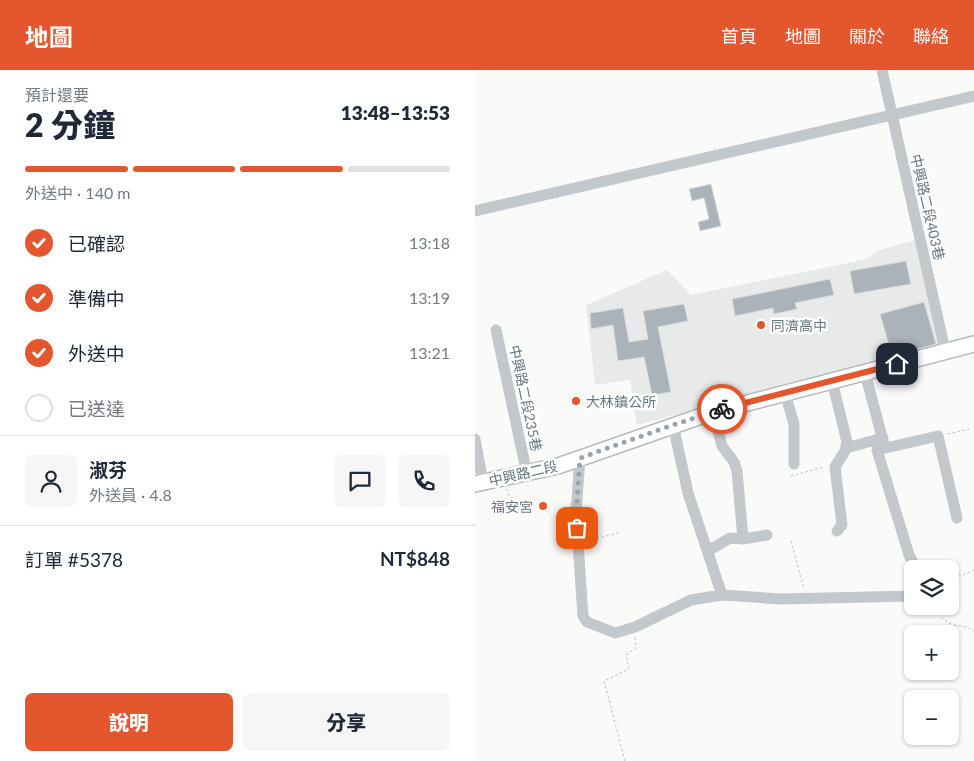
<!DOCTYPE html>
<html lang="zh-TW">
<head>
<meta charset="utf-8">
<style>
	:root { --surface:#fff; --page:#f6f6f7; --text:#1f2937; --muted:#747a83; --line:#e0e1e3; --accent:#e4572e }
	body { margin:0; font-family:Lato,"Noto Sans TC",sans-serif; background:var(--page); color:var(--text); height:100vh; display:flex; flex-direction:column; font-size:19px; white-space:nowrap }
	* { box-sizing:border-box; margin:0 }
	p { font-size:16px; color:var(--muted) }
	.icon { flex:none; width:28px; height:28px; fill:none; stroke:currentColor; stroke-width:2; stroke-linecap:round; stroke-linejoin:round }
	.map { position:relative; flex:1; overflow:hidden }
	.sheet { display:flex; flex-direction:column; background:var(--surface); width:475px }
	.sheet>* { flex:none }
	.fabs { position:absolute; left:429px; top:490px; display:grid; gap:10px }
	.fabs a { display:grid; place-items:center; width:55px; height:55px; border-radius:8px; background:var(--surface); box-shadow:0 1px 4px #0004; font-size:25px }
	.pin { position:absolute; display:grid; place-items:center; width:42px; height:42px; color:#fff; margin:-21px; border-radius:10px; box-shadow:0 2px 8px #0006 }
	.courier { position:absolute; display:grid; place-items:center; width:50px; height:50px; margin:-25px; border:4px solid #e4572e; border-radius:50%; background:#fff; color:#222; box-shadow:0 1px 6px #0007 }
	.head em { font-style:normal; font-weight:800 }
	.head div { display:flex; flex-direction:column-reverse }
	.head { display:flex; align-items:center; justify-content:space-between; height:85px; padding:0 25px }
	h1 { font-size:32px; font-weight:800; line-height:38px }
	.bar { display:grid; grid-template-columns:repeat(4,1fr); gap:8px 5px; align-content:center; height:60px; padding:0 25px }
	.bar i { height:6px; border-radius:4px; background:var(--line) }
	.bar .current { background:var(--accent) }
	.bar p { grid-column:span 4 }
	.line { display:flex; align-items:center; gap:12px; padding:0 25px; border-top:1px solid var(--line) }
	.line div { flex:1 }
	.round { display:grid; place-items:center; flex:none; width:52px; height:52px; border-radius:8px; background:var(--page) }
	ol { padding:0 25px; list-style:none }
	li { display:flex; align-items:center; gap:15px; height:55px }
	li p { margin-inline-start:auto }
	li .icon { padding:5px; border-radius:50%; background:var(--accent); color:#fff; stroke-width:4 }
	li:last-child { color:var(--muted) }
	li i { width:28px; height:28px; border:2px solid var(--line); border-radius:50% }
	.primary-button { display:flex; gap:10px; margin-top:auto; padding:10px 25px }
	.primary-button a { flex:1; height:58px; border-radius:8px; background:var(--accent); color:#fff; font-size:20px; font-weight:800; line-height:58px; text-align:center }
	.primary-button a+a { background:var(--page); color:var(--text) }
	header { display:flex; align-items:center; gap:30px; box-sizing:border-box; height:70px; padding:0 25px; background:var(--accent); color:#fff }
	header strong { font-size:24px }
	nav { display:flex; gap:28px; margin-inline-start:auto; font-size:18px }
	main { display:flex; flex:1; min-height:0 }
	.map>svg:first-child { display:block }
</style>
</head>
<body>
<header>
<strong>地圖</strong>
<nav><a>首頁</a><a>地圖</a><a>關於</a><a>聯絡</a></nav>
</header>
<main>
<section class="sheet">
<div class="head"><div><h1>2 分鐘</h1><p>預計還要</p></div><em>13:48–13:53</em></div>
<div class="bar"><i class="current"></i><i class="current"></i><i class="current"></i><i></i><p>外送中 · 140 m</p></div>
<ol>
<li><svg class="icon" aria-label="check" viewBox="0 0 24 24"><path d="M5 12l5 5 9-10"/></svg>已確認<p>13:18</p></li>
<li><svg class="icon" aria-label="check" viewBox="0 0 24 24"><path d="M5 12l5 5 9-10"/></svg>準備中<p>13:19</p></li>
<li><svg class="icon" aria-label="check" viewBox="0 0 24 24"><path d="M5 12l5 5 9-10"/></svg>外送中<p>13:21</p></li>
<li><i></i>已送達</li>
</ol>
<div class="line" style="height:90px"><a class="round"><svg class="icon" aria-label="person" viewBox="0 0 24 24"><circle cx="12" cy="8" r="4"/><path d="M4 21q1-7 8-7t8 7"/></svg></a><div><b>淑芬</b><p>外送員 · 4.8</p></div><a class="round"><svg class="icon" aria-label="chat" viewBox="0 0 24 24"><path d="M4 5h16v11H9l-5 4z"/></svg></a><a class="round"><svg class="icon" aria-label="phone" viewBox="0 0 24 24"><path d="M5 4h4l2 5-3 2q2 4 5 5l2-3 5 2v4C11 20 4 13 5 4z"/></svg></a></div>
<div class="line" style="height:65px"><div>訂單 #5378</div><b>NT$848</b></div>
<div class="primary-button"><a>說明</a><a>分享</a></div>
</section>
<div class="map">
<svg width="499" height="691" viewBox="0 0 499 691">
	<rect width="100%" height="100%" fill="#fafaf8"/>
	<path fill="#e8e9e9" d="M441,170L464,275L162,355L155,310L120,315L111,235L192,200L216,225L392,189L404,180Z"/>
	<path fill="#aab3b9" stroke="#dcdcda" d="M236,114L246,156L225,161L223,152L234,149L229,128L217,131L214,119Z
		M431,191L436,214L379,224L375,201Z
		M355,209L359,225L320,233L322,239L299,244L298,238L260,246L257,229Z
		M449,232L461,274L417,286L405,244Z
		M209,234L213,251L183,257L196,322L177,325L169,287L143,291L138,255L116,259L115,243L148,238L154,272L173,269L168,241Z"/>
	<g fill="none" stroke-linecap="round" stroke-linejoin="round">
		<defs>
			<path id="major" d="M0,414L83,396L238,342L499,274"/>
		</defs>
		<use href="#major" stroke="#b5babe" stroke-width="18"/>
		<path stroke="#bbbfc2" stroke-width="1" stroke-dasharray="2.5 2.5" stroke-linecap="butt" d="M473,364L494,359
			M316,406L349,397
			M31,419L34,425L60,446
			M112,471L146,462
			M316,471L329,519
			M472,499H474
			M475,500L485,506L499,500
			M456,536C462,543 470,553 479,555C488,556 490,556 499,561
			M150,691L129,611L154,599L151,585L161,578L160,567"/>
		<path stroke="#c3c8cc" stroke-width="11" d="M407,0L470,280
			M0,141L499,26
			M21,260L52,404
			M390,303L410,378
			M357,311L372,372L370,381L360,397L367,455L362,461
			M310,323L319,354V394
			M238,342L247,376L259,392L262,401L268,469L292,465
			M198,355L213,423L247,525
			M0,369L8,413
			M371,378L408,368
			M105,388L101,443L108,546L112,552L140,563L160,557L216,530L247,525L306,529L438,526
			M233,481L255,468L268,469
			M441,499L434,485L402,380L463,366L482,448"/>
		<use href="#major" stroke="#fff" stroke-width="15"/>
	</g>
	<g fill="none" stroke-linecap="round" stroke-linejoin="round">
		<path stroke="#99a4ac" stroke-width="5" stroke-dasharray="0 9" d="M102,458L101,444L105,388L198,355L247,339"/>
		<path stroke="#e4572e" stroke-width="6" d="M247,339L422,294"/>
	</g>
	<g fill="#e4572e" stroke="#fff" stroke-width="2">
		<circle cx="286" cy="255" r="5"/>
		<circle cx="101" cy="331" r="5"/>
		<circle cx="68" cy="436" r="5"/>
	</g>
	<g text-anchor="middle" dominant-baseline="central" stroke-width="5" stroke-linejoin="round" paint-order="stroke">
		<g font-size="14" fill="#657683" stroke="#fff">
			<text transform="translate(453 137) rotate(77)">中興路二段403巷</text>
			<text transform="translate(51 328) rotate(78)">中興路二段235巷</text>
			<text transform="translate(48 403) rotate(-13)">中興路二段</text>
		</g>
		<g font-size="14" fill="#657683" stroke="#fff" text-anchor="start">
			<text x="296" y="255">同濟高中</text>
			<text x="111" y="331">大林鎮公所</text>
			<text x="58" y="436" text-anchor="end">福安宮</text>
		</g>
	</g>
</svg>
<div class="fabs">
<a><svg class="icon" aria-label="layers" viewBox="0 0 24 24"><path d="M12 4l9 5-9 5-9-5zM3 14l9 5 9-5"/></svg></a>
<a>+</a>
<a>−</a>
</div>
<div class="pin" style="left:102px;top:458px;background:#ea580c"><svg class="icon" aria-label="bag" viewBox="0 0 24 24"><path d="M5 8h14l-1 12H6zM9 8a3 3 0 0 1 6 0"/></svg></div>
<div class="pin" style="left:422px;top:294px;background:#1f2937"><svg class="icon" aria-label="home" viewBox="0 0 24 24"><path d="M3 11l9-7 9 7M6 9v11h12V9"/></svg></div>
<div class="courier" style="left:247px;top:339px"><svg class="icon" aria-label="bike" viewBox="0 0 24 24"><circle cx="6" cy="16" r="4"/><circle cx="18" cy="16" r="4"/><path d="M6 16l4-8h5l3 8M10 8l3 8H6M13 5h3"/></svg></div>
</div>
</main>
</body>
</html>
